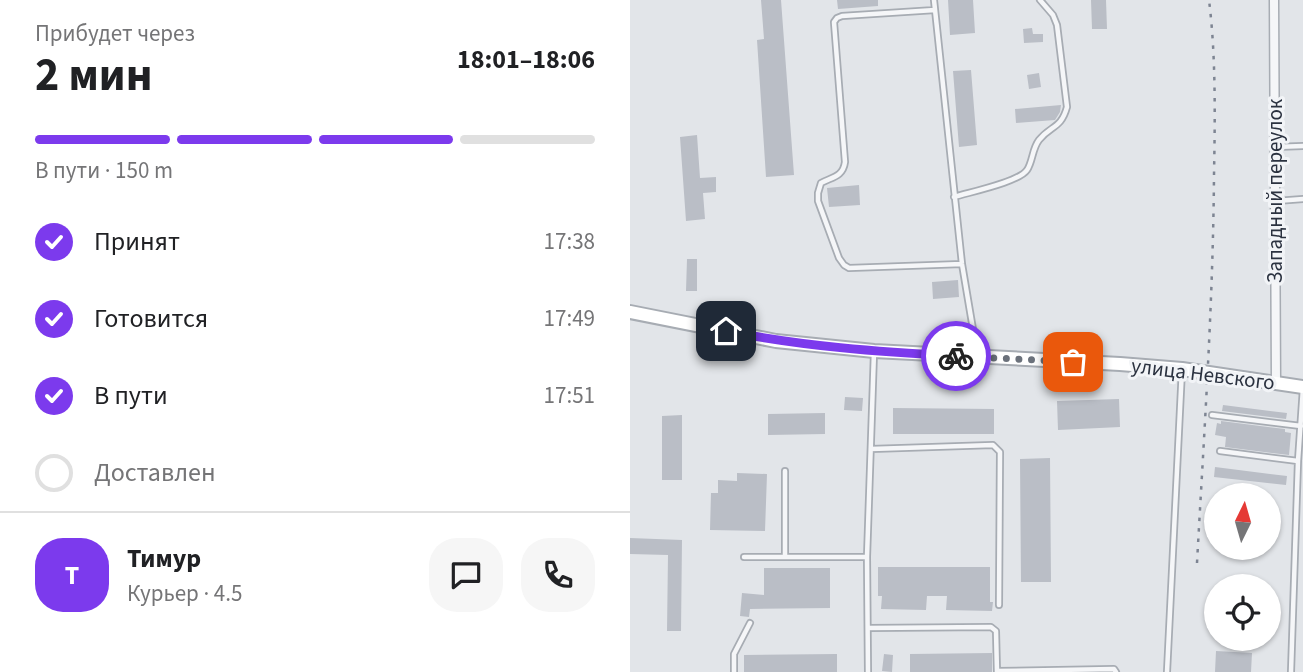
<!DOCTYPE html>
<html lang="ru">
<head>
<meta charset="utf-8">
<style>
	:root { --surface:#fff; --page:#f6f6f6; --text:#202124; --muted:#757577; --line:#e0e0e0; --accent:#7c3aed }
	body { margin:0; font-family:"Source Sans 3",sans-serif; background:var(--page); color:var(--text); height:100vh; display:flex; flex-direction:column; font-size:26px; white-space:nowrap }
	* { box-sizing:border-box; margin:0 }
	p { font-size:23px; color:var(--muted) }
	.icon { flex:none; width:38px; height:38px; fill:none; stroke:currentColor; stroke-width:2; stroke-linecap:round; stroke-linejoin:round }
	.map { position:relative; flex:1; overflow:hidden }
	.side { display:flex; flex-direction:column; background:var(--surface); width:630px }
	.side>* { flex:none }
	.needle { width:46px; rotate:5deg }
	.buttons { position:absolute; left:574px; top:483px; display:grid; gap:14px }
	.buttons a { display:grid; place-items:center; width:77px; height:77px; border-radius:50%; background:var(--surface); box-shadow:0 2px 5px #0004; font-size:35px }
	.pin { position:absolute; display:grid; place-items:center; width:60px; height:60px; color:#fff; margin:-30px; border-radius:14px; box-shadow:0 4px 10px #0006 }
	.courier { position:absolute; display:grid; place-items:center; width:70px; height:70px; margin:-35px; border:5px solid #7c3aed; border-radius:50%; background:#fff; color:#222; box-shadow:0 2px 9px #0007 }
	.overview em { font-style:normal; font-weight:700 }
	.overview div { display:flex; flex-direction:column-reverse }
	.overview { display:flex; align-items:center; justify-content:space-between; height:119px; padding:0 35px }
	h1 { font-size:46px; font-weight:700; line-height:52px }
	.bar { display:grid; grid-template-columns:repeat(4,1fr); gap:10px 7px; align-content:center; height:84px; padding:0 35px }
	.bar i { height:9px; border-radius:5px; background:var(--line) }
	.bar .current { background:var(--accent) }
	.bar p { grid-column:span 4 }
	.line { display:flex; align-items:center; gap:18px; padding:0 35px; border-top:2px solid var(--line) }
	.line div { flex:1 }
	.round { display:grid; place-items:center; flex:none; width:74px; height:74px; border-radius:28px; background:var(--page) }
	ol { padding:0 35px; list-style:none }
	li { display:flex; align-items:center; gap:21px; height:77px }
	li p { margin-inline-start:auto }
	li .icon { padding:7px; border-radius:50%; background:var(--accent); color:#fff; stroke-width:4 }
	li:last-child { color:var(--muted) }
	li i { width:38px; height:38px; border:4px solid var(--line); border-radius:50% }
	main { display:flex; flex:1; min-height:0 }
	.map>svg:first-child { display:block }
</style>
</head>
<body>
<main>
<section class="side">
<div class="overview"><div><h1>2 мин</h1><p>Прибудет через</p></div><em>18:01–18:06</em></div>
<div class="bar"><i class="current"></i><i class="current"></i><i class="current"></i><i></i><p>В пути · 150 m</p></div>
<ol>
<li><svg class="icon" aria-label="check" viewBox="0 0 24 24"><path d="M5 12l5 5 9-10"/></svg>Принят<p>17:38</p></li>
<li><svg class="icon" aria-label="check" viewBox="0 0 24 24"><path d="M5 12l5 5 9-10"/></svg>Готовится<p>17:49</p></li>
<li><svg class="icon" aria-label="check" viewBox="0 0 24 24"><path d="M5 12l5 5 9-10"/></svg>В пути<p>17:51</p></li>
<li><i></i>Доставлен</li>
</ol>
<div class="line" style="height:126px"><b class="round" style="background:var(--accent);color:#fff">Т</b><div><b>Тимур</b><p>Курьер · 4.5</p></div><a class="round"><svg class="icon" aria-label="chat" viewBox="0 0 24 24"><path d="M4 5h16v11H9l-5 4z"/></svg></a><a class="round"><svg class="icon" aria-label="phone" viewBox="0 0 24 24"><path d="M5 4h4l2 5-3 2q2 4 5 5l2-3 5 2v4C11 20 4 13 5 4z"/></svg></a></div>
</section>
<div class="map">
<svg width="673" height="672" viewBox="0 0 673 672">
	<rect width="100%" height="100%" fill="#e2e5e9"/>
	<path fill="#babec6" d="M131,0H151L164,175L136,177L127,40L134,39Z
		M207,0H248V6L208,9Z
		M318,0H343L345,33L320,35Z
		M461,0H476L477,29H462Z
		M402,28L403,34H413V42L394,43L393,29Z
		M341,70L347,145L329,147L323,71Z
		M409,73L411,87L399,89L397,75Z
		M431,105L430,112L425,120L386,123L385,109Z
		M67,135L70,178L86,177V192L73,193L75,219L56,221L50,137Z
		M229,185L230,205L199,207L197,188Z
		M57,259H67V291H56Z
		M328,280L329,297L303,299L302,282Z
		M215,397L233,398L232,411L214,410Z
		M489,399L490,427L428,430L427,401Z
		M593,405L657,413L656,419L592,411Z
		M263,408L364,409V434H263Z
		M195,413V434L138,435V414Z
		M52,415V480H32V416Z
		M591,421L655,429V432L661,433L659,455L595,447L596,437L585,435L587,423L591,424Z
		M420,458L421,582H391L390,459Z
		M585,467L657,476L656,485L584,477Z
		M107,473L137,474L135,531L80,530L81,493H88V480L107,481Z
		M0,538L52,540L51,631H37L38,555L0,554Z
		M248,567H360V602H363L362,611L316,610L317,596H297L296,610L251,609L252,596H248Z
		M134,568H200V608L120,609L119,617L110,616L112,593L134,595Z
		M586,651L622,653L621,672H585Z
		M362,653V672H280V654Z
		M207,654V672H114V655Z
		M254,654L263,655L262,672L252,671Z"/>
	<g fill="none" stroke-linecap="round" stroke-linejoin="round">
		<defs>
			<path id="service" d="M304,0L332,264L347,353
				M305,10L212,16L207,18L204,22L215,162C213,177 202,177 191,183L188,193V201L209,258L214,265L219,268L332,264
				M645,147L673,146
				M324,197C340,192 389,182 397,170C403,161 402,149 409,140C421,125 431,129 437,107L427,25L423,15L410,0
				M646,201L673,199
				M582,415L671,426
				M241,449L363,445L370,452L369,605
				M590,451L668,461
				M155,471V557
				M114,557H237
				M238,628L361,627L366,631L367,672
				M367,671L484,669L486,672
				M104,672V654L120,623
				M238,672L237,557L244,352
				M537,672L552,369
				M661,672L668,461L673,388"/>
			<path id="minor" d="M644,0L646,383"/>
			<path id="secondary" d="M0,312L146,341L244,351L490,364L552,369L673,387"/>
		</defs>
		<use href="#service" stroke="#a7acb3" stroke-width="8"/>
		<use href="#minor" stroke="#a7acb3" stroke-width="11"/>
		<use href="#secondary" stroke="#a7acb3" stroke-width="16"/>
		<use href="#service" stroke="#f5f6f8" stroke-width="4.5"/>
		<use href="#minor" stroke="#f5f6f8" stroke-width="8"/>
		<use href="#secondary" stroke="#fff" stroke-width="12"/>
		<path stroke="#7d8492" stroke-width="2.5" stroke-dasharray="3.5 7" stroke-linecap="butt" d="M567,563C574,434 583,305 584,175C585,119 586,56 579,0"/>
	</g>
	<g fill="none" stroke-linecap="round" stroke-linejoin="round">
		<path stroke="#6b717b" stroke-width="7" stroke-dasharray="0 12.6" d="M326,356L443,362"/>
		<path stroke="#7c3aed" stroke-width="9" d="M96,331C172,346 248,352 326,356"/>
	</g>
	<g text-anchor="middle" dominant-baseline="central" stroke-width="6" stroke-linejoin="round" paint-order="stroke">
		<g font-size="21" fill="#2b3240" stroke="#f2f4f7">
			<text transform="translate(645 191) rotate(-90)">Западный переулок</text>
			<text transform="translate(573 374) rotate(7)">улица Невского</text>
		</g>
	</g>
</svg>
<div class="buttons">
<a><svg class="needle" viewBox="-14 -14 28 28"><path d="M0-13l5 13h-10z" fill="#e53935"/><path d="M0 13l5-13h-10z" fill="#757577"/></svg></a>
<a><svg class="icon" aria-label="locate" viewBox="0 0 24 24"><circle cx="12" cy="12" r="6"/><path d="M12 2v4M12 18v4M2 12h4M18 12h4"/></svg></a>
</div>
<div class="pin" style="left:443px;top:362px;background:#ea580c"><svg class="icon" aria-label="bag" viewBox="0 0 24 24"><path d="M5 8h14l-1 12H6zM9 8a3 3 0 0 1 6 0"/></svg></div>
<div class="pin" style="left:96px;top:331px;background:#1f2937"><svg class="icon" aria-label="home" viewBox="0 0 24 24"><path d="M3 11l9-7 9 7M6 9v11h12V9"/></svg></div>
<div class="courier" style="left:326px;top:356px"><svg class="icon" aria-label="bike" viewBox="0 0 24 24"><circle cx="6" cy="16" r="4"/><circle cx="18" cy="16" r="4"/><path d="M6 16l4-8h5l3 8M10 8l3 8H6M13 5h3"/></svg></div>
</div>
</main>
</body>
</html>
